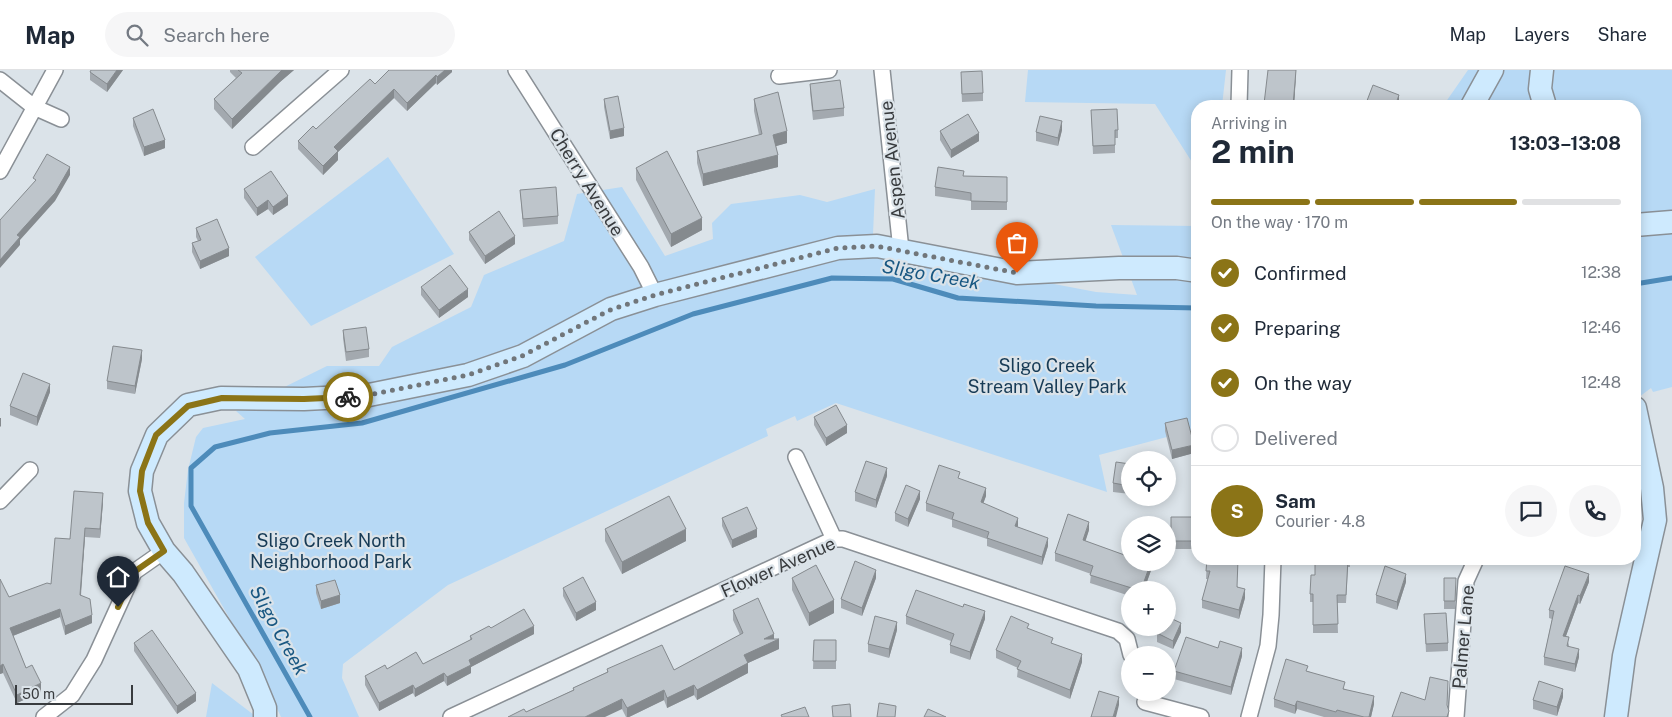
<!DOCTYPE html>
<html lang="en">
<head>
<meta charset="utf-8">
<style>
	:root { --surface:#fff; --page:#f6f6f7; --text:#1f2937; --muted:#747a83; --line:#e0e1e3; --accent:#8b7417 }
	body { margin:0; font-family:"Public Sans",sans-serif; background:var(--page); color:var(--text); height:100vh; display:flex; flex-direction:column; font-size:19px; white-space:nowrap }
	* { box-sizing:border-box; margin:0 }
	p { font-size:16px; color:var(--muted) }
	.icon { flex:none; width:28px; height:28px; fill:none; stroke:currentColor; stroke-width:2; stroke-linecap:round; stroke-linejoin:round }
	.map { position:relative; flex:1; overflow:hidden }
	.sheet { position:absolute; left:1191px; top:30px; width:450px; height:465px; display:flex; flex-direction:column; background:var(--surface); border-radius:20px; box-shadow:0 2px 12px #0003 }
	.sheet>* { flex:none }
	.controls { position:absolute; left:1121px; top:381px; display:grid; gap:10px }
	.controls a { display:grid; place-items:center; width:55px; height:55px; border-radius:50%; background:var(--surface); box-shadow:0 2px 12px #0003; font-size:25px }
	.scale { position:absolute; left:15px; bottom:12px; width:118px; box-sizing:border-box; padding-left:5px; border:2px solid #383b3e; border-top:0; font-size:14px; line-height:18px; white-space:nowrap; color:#383b3e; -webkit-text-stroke:4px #dbe3e9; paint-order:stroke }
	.pin { position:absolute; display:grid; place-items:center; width:42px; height:42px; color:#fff; margin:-51px -21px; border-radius:50% 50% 50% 0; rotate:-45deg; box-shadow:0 0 5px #0007 }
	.pin .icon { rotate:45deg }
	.courier { position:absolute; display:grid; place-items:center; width:50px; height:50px; margin:-25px; border:4px solid #8b7417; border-radius:50%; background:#fff; color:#222; box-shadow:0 1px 6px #0007 }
	.headline em { font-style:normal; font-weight:700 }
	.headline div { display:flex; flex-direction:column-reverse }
	.headline { display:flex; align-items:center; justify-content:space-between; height:85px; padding:0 20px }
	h1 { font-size:32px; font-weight:700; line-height:38px }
	.bar { display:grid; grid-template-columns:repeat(4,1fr); gap:8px 5px; align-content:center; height:60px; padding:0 20px }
	.bar i { height:6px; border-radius:4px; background:var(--line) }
	.bar .selected { background:var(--accent) }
	.bar p { grid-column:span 4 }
	.line { display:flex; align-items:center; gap:12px; padding:0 20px; border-top:1px solid var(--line) }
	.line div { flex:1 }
	.round { display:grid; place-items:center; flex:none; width:52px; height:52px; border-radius:26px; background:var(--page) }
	ol { padding:0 20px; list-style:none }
	li { display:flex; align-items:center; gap:15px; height:55px }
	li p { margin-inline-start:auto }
	li .icon { padding:5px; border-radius:50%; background:var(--accent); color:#fff; stroke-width:4 }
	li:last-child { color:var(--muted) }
	li i { width:28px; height:28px; border:2px solid var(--line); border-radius:50% }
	header { display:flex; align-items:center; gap:30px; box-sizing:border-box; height:70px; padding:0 25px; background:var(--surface); border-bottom:1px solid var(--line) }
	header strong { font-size:24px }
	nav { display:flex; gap:28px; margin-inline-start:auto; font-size:18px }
	.search { width:350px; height:45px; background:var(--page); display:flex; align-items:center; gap:12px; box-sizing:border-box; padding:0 18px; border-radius:28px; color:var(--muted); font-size:19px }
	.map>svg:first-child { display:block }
</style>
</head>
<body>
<header>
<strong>Map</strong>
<div class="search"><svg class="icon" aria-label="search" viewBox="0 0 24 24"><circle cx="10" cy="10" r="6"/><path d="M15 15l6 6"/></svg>Search here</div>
<nav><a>Map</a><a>Layers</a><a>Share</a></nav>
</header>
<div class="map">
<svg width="1672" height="647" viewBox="0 0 1672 647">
	<rect width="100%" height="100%" fill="#dbe3e9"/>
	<path fill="#b7d9f5" d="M1028,0H1226L1222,36H1198L1197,100L1155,34L1025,32Z
		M1468,0H1672V317L1653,322L1651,318L1635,330V36H1443Z
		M388,87L454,184L311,256L255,187Z
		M622,117L665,186L713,169L712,153L731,134L800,125L827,132L875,119L873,164L875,180L1096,222L1137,225L1111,155L1197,156V359L1099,385L1107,422L836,333L797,351L795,346L766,359L768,366L448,515L343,594L342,608L359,647H281L257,597L184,468V433L188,400L196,367L203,358L245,349L236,341L327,296H379L392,277L471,237L484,205L564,171L577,124Z
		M212,613L254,645L253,647H206Z"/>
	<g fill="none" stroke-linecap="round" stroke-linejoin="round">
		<path stroke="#4d8bba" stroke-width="5" d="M1635,214L1672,208
			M310,647L191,436V398L215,377L270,363L362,353L565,295L693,244L832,208L893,209L958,228L1096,236L1198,238"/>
		<defs>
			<path id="street" d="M516,0L641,197L655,225
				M882,0L901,180
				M779,6L829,0
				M0,10L34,37L61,49
				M1239,36L1240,0
				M253,77L341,0
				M0,101L55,0
				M796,387L834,469
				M0,431L30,400
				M1145,632L1201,647
				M44,647L72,625L94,590L134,502L164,481
				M451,647L834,469H843L1118,561L1127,569L1131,585
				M1249,647L1268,576L1271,545L1273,489
				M1456,647L1466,511L1476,489"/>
			<path id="secondary" d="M1542,0L1540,19L1545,36
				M1472,36L1492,0
				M1635,155L1672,152
				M265,647V638L249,599L183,503L164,481L148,453L140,421L142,401L157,365L188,335L221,328L304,329L364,326L468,305L523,286L611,239L655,225L838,178L877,176L1017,203L1119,198H1177L1198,201
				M1616,647L1624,586L1655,450L1652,418L1635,338"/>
		</defs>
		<use href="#street" stroke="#8a9096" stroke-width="18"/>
		<use href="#secondary" stroke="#8a9096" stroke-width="25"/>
		<use href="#street" stroke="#fff" stroke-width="15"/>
		<use href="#secondary" stroke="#ceeafe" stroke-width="22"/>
	</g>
	<path fill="#a3a9af" d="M123,0L107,22L90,10V2Z
		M230,0H294L280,12L232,59L214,39V29L236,8L230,2Z
		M452,0V2L437,15L436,13L407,41L394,28L338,82V90L323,105L298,79V71L316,59L375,14Z
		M1296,0L1294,36H1264V34Z
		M961,11L983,23V31L962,32Z
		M810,14L844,38V46L813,50L810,22Z
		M604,29L624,66L610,69L604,37Z
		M754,29L787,73L776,76L778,97L703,116L697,93V81L759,65L754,41Z
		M1091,40L1118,60V68H1115V83L1093,84Z
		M133,48L165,78L144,86L133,56Z
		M1062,60L1058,76L1036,71V62Z
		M940,61L979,71L951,88L940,70Z
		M636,98L702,160L671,177L636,110Z
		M964,106L1007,107V140H971V131L935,126V117Z
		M244,119L288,135L273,145L268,139L257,146L244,128Z
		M520,120L558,146V154L523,157Z
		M196,158L229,186L200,199L192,182V173L198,171L196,167Z
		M469,162L515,174L485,194L469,170Z
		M421,217L468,227L439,248L421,225Z
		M343,260L369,279V287L346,291L343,268Z
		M142,289L135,324L107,319V311Z
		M50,322L37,356L10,345V336Z
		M814,347L847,363L826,376L814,355Z
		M1165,353L1194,383L1172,389L1165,361Z
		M1130,394V424L1113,422V413Z
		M887,406L876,438L855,431V422Z
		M960,409L986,426L983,433L1018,456V457L1048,476L1042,495L987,476V469L952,457V450L926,441V433Z
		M920,429L908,457L895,451V443Z
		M103,432L100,468L85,467L81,526L92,553L65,565L60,547L13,566L26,598L41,622L17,633L3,603L0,604L9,527L51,514L70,469Z
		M1171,447H1198V479H1171Z
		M722,448L757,467L732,478L722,456Z
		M605,459L686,471L622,504L605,471Z
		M1089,460L1085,471L1130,487L1154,492L1144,520H1130V526L1090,513L1091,504L1055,491V483Z
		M1207,489L1238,517L1245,528L1239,549L1202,538V530L1208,509H1206Z
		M1315,489H1350V497H1348L1346,533H1337L1338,563H1313V532H1310V524L1315,505Z
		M792,508L834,543L809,556L792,520Z
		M876,508L862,546L841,538V529Z
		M1444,508L1456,516L1455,539H1444Z
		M1406,512L1397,540L1376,533V525Z
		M1589,512L1580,534L1578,533L1566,566L1569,575V577L1579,587L1575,602L1544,595V587L1552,549L1549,548V540Z
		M316,515L340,533L321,539L316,523Z
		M563,518L596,540L576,551L563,526Z
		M733,540L774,569L779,579L748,593V603L697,630L694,625L667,638L664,630L629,647H626L622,639L508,647L526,642L573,620V618L607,602V599L674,600L740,565L733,550Z
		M1424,544L1448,573V581L1426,582Z
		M906,546L985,549L970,590L950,583V575L951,571L906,554Z
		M491,558L534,564L471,597V603L447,616L444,611L415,627L413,623L379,641L365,615V606L387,599L423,594L470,570V566Z
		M1029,559L1082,592L1070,629L1017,607L1018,598L996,588V580Z
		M897,560L889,588L868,582V574Z
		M1181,562L1173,579L1157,572V563Z
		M814,570H836V599H813Z
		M134,573L196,631L177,644L134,581Z
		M1242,586L1231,625L1174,609V601Z
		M1308,601L1345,619L1374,634L1371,647H1324L1297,639L1295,644L1274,637V629Z
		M1563,627L1557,646L1533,639V630Z"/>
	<path fill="#858a8e" d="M117,0H123L107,22V14Z
		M282,0H294L280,12L232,59V49Z
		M445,0H452V2L437,15V7Z
		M1296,0V6L1294,36H1293Z
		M436,5V13L407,41V33Z
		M394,19V28L338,82V90L323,105V96L334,77Z
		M1399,25V33L1398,36H1395Z
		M1062,51V60L1058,76V68Z
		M624,58V66L610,69V61Z
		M787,61V73L773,77V65Z
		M979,63V71L951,88V80Z
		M165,70V78L144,86V77Z
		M778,85V97L703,116V104Z
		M70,97V105L55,131L20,170V175L0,198V190L17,165Z
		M288,126V135L273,145V137Z
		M268,130V139L257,146V138Z
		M702,148V160L671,177V164Z
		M515,166V174L485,194V186Z
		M229,178V186L200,199V191Z
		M468,219V227L439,248V240Z
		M142,280V289L135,324V316Z
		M50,314V322L37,356V347Z
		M0,348H1V356L0,357Z
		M847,355V363L826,376V368Z
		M1194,375V383L1172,389V380Z
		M887,398V406L876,438V430Z
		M986,418V426L981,440V432Z
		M920,421V429L908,457V449Z
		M103,423V432L100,468V459Z
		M1018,448V456L1015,465V456Z
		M1089,452V460L1083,479V470Z
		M85,458V467L80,534V525Z
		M686,459V471L622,504V492Z
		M757,459V467L732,478V470Z
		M1048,468V476L1042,495V487Z
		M1151,492H1154L1144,520H1141Z
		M876,500V508L862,546V538Z
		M1406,504V512L1397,540V532Z
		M1589,504V512L1580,534V526Z
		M1245,519V528L1239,549V540Z
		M340,525V533L321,539V531Z
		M1578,525V533L1563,574V566Z
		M834,530V543L809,556V543Z
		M596,532V540L576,551V543Z
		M60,539V547L10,567V558Z
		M985,541V549L970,590V582Z
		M92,545V553L65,565V556Z
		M897,552V560L889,588V579Z
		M1181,553V562L1173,579V571Z
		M534,556V564L471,597V603L447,616V607L469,590Z
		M774,564V571L779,569V579L748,593V603L697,630V620L764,569Z
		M1242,578V586L1231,625V617Z
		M1579,579V587L1575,602V594Z
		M1082,584V592L1070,629V620Z
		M3,594V603L0,604V596Z
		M444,603V611L415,627V619Z
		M41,613V622L17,633V625Z
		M413,615V623L379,641V633Z
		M694,615V625L667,638V628Z
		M1563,619V627L1557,646V637Z
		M664,620V630L629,647H627V638Z
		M196,623V631L177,644V636Z
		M1374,626V634L1371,647H1369Z
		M1119,627V635L1116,647H1113Z
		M622,629V639L605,647H585Z
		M1297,631V639L1295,644V636Z"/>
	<path fill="#bec5cb" stroke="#858a8e" d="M91,0H117L107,14L90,2Z
		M238,0H282L232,49L214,29L242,3Z
		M389,0H445L437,7L436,5L407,33L394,19L334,77L338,81L323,96L298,71L313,56L316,59L370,9L375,14Z
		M1268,0H1296L1293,36H1270V34H1264Z
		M982,1L983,23L962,24L961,2Z
		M840,10L844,38L813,41L810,14Z
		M1373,15L1399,25L1395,36H1365Z
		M778,22L787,61L773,65L778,85L703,104L697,81L762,64L754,29Z
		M618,26L624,58L610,61L604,29Z
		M153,39L165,70L144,77L133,48Z
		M1117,39L1118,60H1115V75L1093,76L1091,40Z
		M968,44L979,63L951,80L940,61Z
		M1040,46L1062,51L1058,68L1036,62Z
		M667,81L702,148L671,164L636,98Z
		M47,84L70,97L55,123L17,165L20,167L0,190V150L36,110L33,108Z
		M938,97L964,101L963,106L1007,107V132L971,131V123L935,117Z
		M271,101L288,126L273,137L268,130L257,138L244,119Z
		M556,117L558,146L523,149L520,120Z
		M499,141L515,166L485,186L469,162Z
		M217,149L229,178L200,191L192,173L201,170L196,158Z
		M450,195L468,219L439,240L421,217Z
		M366,257L369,279L346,282L343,260Z
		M113,276L142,280L135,316L107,311Z
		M23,303L50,314L37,347L10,336Z
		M836,335L847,355L826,368L814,347Z
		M1187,348L1194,375L1172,380L1165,353Z
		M866,391L887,398L876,430L855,422Z
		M1116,392L1130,394V416L1113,413Z
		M939,395L960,402L958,408L986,418L981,432L1018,448L1015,456L1048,468L1042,487L987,468L989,462L952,449L954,443L926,433Z
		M906,415L920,421L908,449L895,443Z
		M74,421L103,423L100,459L85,458L80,525L90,529L92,545L65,556L60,539L10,558L26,598L32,595L41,613L17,625L3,594L0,596V509L9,527L47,513L51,514L55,468L70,469Z
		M669,426L686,459L622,492L605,459Z
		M747,437L757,459L732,470L722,448Z
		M1068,444L1089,452L1083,470L1130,487V492H1151L1141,520H1138L1090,505L1093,496L1055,483Z
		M1171,447H1198V471H1171Z
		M1207,489H1238L1237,517L1245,519L1239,540L1202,530L1210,501H1206Z
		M1315,489H1348L1346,525H1337L1338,554L1313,555V524H1310L1311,505H1315Z
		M855,491L876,500L862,538L841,529Z
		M816,495L834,530L809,543L792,508Z
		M1385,496L1406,504L1397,532L1376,525Z
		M1565,496L1589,504L1580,526L1578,525L1563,566L1569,567L1567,576L1579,579L1575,594L1544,587L1554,541L1549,540Z
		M583,507L596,532L576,543L563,518Z
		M1444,508H1456L1455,531H1444Z
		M335,510L340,525L321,531L316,515Z
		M916,520L963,537L964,534L985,541L970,582L950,575L954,564L906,546Z
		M758,528L774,564L764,569H779L744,585L748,593L697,620L694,615L667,628L664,620L627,638L622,629L585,647H508L524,639L526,642L574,620L573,618L608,602L607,599L662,575L674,600L743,563L733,540Z
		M524,539L534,556L469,590L471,595L447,607L444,603L415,619L413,615L379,633L365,606L385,595L387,599L416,582L423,594L472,569L470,566L489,556L491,558Z
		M1446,543L1448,573L1426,574L1424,544Z
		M875,546L897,552L889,579L868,574Z
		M1011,546L1029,554L1027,558L1053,568L1051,573L1082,584L1070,620L1017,599L1021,591L996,580Z
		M1168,547L1181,553L1173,571L1157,563L1160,558H1168Z
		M152,560L196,623L177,636L134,573Z
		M1186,567L1218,578L1220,571L1242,578L1231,617L1174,601Z
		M814,570H836V591H813Z
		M1286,589L1308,596L1306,601L1345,612L1343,619L1374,626L1369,647H1364L1337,640L1336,642L1297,631L1295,636L1274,629Z
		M1430,607L1448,611L1447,635L1449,641L1447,647H1392L1401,622L1425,630Z
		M1539,611L1563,619L1557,637L1533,630Z
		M1099,621L1119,627L1113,647H1091Z
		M879,633L896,636L895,647H877Z
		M850,634L851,647H833L832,636Z
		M805,637L809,647H782L781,645Z
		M928,639L946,647H924Z"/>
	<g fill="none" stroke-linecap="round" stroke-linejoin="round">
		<path stroke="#71767a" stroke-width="5" stroke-dasharray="0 9" d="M348,327L364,326L468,305L522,286L610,240L655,225L838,178L876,176L1017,203"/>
		<path stroke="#8b7417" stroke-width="6" d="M118,537L134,502L164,481L148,453L140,421L142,401L156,365L188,336L222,328L304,329L348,327"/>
	</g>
	<g text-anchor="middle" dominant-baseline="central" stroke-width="4.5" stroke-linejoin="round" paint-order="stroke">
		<g font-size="18" fill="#383b3e" stroke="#dbe3e9">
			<text transform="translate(892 90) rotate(-96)">Aspen Avenue</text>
			<text transform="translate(587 112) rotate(58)">Cherry Avenue</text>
			<text transform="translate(778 497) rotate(-24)">Flower Avenue</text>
			<text transform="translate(1463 567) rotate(-85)">Palmer Lane</text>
		</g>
		<g font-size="18" fill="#173b56" stroke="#dbe3e9">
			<text x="1047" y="295">Sligo Creek<tspan x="1047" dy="21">Stream Valley Park</tspan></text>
			<text x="331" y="470">Sligo Creek North<tspan x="331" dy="21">Neighborhood Park</tspan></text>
		</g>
		<g font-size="19" font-style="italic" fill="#185782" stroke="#dbe3e9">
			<text transform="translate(931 204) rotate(10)">Sligo Creek</text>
			<text transform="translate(279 560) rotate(61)">Sligo Creek</text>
		</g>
	</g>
</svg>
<div class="controls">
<a><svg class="icon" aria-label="locate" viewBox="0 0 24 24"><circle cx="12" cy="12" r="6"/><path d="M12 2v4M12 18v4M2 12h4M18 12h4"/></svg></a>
<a><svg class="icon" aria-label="layers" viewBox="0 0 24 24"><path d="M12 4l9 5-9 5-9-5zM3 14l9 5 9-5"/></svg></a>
<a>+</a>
<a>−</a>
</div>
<div class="scale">50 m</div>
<div class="pin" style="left:1017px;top:203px;background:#ea580c"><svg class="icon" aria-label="bag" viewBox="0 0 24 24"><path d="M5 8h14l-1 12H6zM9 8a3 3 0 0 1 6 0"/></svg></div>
<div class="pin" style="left:118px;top:537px;background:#1f2937"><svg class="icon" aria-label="home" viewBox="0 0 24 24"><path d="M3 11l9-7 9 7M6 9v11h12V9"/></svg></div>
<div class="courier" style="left:348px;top:327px"><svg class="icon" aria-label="bike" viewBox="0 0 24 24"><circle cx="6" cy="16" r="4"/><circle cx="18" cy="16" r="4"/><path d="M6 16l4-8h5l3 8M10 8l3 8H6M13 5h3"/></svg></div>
<section class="sheet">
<div class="headline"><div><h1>2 min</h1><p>Arriving in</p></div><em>13:03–13:08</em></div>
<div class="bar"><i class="selected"></i><i class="selected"></i><i class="selected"></i><i></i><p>On the way · 170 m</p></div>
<ol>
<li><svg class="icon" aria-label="check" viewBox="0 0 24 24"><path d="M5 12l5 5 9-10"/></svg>Confirmed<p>12:38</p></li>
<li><svg class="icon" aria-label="check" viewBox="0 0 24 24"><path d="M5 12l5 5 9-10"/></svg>Preparing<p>12:46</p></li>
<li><svg class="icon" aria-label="check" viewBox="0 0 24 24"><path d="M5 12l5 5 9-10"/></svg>On the way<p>12:48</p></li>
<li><i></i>Delivered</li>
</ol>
<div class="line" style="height:90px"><b class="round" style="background:var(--accent);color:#fff">S</b><div><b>Sam</b><p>Courier · 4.8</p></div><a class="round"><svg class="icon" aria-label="chat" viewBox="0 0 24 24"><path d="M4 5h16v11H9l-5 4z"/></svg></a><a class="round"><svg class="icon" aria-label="phone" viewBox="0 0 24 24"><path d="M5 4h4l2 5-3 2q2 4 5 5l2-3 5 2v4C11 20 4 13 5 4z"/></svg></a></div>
</section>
</div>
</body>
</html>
